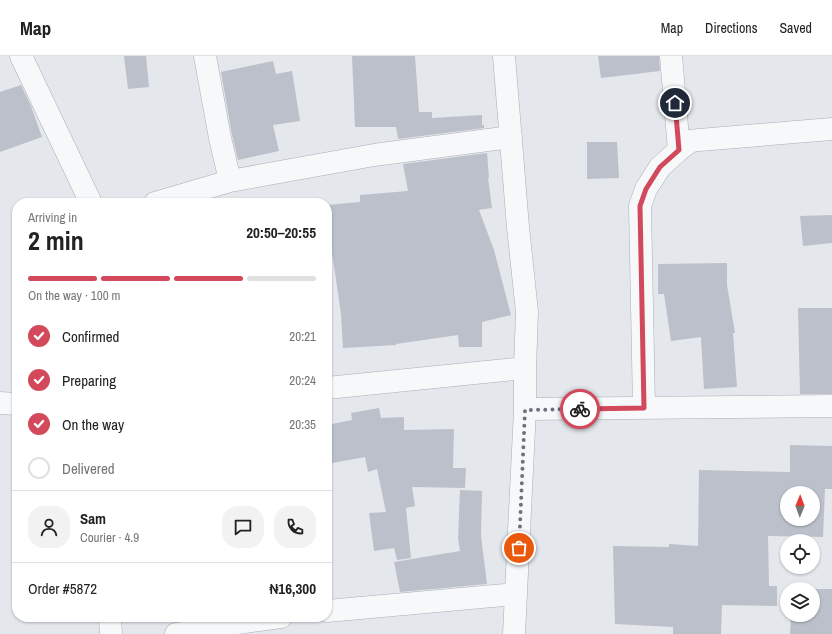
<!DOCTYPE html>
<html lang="en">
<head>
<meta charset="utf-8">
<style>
	:root { --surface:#fff; --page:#f2f2f2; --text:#222; --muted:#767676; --line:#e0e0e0; --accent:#d1495b }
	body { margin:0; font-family:"Archivo Narrow",sans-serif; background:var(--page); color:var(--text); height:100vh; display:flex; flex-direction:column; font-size:15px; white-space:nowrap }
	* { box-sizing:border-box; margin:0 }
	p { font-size:13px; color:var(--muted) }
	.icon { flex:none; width:22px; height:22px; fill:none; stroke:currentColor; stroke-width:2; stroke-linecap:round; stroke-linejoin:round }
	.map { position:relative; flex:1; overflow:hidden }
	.panel { position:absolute; left:12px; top:142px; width:320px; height:424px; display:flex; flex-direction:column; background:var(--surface); border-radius:16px; box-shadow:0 1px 3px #0004 }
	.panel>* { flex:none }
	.needle { width:26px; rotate:1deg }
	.tools { position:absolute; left:780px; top:430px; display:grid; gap:8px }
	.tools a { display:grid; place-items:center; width:40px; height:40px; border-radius:50%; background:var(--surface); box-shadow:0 1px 3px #0004; font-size:20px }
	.pin { position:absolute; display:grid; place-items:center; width:34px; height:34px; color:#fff; margin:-17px; border:2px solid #fff; border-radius:50%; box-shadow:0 1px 4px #0007 }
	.courier { position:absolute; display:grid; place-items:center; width:40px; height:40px; margin:-20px; border:3px solid #d1495b; border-radius:50%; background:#fff; color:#222; box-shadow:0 1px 5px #0007 }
	.overview em { font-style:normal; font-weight:800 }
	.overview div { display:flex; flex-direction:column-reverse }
	.overview { display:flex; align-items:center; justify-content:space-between; height:68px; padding:0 16px }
	h1 { font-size:26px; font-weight:800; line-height:30px }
	.bar { display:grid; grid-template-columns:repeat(4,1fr); gap:6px 4px; align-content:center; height:48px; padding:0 16px }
	.bar i { height:5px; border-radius:3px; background:var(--line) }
	.bar .current { background:var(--accent) }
	.bar p { grid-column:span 4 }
	.line { display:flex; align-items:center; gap:10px; padding:0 16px; border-top:1px solid var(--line) }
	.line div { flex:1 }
	.round { display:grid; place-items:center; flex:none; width:42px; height:42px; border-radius:16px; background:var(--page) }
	ol { padding:0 16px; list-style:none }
	li { display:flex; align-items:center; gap:12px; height:44px }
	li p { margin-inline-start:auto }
	li .icon { padding:4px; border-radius:50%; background:var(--accent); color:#fff; stroke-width:4 }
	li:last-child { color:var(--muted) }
	li i { width:22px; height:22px; border:2px solid var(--line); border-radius:50% }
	header { display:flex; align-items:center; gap:24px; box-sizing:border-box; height:56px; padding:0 20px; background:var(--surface); border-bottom:1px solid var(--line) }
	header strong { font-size:19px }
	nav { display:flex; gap:22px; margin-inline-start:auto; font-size:14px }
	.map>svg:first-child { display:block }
</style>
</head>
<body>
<header>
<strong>Map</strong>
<nav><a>Map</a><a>Directions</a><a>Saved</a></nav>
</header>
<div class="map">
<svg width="832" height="578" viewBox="0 0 832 578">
	<rect width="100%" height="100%" fill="#e4e7ec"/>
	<path fill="#bbc0ca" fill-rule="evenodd" d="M124,0H146L149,31L128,33Z
		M352,0H415L419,56H432V62L482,59V69H484V72L398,83L396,71H355Z
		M598,0H659L660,15L601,22Z
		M273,5L276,18L292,15L300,65L273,69L279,95L238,104L232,79L221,16Z
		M21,29L31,50L42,81L0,96V36Z
		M587,86H617L619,122L587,123Z
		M487,97L489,122H488L492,152L479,154L494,194L511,259L482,266V291H459L458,279L396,288V289L343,292L341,258L333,203L329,182H327V149L360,146V139L408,135L403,108Z
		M832,159V187L803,190L800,160Z
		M727,207V229L735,277H733L737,331L704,333L701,281L671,285L664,238H658V208Z
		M798,252H832V338H800Z
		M379,352L381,362L404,361V374L454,373L453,412H466L465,432L412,431L415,450L406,452L411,502L397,504L394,492L374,495L369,457L386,456L377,413L368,416L365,401L327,408V369L352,364L351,357Z
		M790,389L832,390V433H825L823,481L768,480L769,530H777V550L722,549L721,578H673V571L615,568L613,490L669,491V488L698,490L699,414L790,416ZM787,437H813V463H787Z
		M460,434L482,435L481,480L487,528L400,536L394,506L460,495L458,483Z
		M813,533H832V578H790L791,559H813Z"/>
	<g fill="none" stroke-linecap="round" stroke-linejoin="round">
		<defs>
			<path id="minor" d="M21,0L91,147
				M205,0L220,82L230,125
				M504,0L518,171L527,256L525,312V353L514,578
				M671,0L679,94
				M155,147L230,125L374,99L511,81
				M327,332L525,312
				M0,347L17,348
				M644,352L640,150L646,133L660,111L679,94L691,85L699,84L832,73
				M525,353L832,350
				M327,555L516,538
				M110,561L111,578
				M176,578L237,567L281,561"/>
		</defs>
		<use href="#minor" stroke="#a9aeb7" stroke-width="23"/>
		<use href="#minor" stroke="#f7f8fa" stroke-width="22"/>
	</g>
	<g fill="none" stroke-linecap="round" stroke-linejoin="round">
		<path stroke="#6c737f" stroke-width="4" stroke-dasharray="0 7.2" d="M519,492L525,354L580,353"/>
		<path stroke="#d1495b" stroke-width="5" d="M580,353L644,352L640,150L646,133L660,111L679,94L675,47"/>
	</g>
</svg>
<div class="tools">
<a><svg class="needle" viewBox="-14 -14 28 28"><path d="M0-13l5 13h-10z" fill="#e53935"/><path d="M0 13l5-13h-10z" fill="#767676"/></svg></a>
<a><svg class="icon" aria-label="locate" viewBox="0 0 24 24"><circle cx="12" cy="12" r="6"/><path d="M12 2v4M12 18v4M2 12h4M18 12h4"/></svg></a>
<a><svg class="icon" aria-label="layers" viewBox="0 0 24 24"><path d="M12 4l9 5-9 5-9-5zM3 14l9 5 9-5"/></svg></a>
</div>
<div class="pin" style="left:519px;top:492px;background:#ea580c"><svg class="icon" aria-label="bag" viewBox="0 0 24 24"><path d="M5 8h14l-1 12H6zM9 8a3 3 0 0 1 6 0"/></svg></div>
<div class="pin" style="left:675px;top:47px;background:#1f2937"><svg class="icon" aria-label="home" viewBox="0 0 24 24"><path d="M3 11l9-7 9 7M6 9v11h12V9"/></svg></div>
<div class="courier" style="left:580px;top:353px"><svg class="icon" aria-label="bike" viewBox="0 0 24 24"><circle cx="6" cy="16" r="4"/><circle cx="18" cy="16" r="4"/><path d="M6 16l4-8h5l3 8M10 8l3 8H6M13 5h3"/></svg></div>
<section class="panel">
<div class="overview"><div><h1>2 min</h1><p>Arriving in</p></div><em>20:50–20:55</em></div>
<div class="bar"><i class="current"></i><i class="current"></i><i class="current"></i><i></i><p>On the way · 100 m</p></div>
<ol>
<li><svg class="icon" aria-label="check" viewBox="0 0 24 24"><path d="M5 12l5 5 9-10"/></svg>Confirmed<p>20:21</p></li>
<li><svg class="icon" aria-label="check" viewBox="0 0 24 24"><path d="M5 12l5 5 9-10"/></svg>Preparing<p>20:24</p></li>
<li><svg class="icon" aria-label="check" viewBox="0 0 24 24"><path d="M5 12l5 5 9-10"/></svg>On the way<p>20:35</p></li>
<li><i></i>Delivered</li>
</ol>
<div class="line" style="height:72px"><a class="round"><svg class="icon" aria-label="person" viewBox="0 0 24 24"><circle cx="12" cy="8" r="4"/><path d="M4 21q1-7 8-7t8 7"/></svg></a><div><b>Sam</b><p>Courier · 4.9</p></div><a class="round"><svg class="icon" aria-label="chat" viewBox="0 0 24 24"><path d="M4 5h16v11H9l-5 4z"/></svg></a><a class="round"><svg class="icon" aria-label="phone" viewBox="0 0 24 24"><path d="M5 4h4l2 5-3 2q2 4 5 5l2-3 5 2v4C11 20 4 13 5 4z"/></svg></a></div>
<div class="line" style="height:52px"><div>Order #5872</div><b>₦16,300</b></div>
</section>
</div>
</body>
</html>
